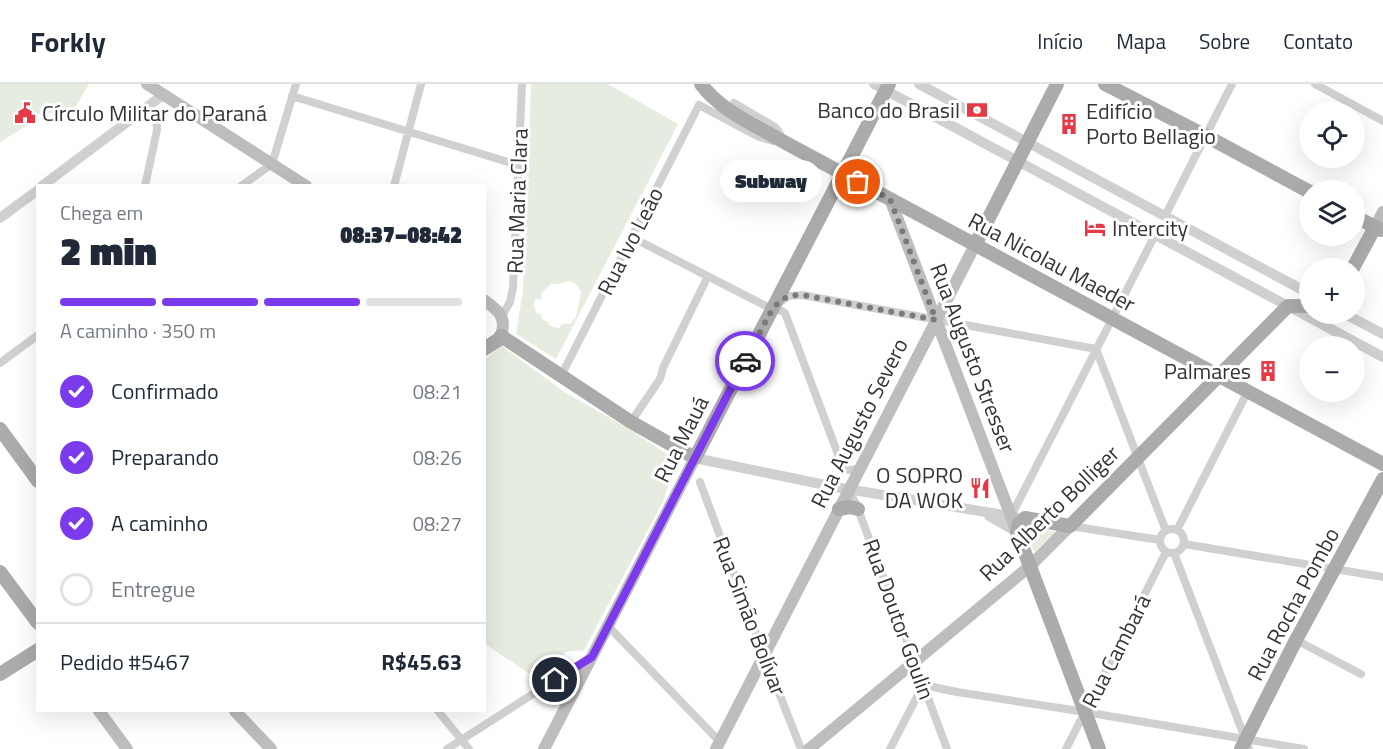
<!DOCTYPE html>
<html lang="pt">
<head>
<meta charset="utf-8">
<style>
	:root { --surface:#fff; --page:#f2f2f3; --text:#1f2937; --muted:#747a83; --line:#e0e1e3; --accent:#7c3aed }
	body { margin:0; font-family:"Titillium Web",sans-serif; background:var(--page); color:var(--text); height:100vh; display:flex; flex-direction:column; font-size:22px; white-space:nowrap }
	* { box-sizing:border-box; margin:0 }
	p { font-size:20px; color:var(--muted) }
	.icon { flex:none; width:33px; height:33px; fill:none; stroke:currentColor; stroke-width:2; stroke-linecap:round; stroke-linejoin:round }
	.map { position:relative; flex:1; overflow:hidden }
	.drawer { position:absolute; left:36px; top:100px; width:450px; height:528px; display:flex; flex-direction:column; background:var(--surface); border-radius:0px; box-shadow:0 6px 24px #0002 }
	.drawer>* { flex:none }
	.tools { position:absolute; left:1299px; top:18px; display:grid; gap:12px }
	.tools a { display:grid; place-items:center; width:66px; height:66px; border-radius:50%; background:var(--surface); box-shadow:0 6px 24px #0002; font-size:30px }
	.pin { position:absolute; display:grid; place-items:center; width:51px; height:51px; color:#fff; margin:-26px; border:3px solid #fff; border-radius:50%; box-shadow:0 2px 6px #0007 }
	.courier { position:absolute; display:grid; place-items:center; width:60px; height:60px; margin:-30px; border:4px solid #7c3aed; border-radius:50%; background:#fff; color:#222; box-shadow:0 2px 8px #0007 }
	.bubble { position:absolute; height:42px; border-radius:21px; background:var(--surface); box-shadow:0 6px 24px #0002; font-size:20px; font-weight:800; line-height:42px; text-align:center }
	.headline em { font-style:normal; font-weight:800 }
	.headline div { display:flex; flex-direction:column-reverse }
	.headline { display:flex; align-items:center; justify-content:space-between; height:102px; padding:0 24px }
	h1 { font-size:39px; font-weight:800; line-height:45px }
	.bar { display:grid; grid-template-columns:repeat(4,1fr); gap:9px 6px; align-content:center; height:72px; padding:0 24px }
	.bar i { height:8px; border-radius:4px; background:var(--line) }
	.bar .active { background:var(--accent) }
	.bar p { grid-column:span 4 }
	.line { display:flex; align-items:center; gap:15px; padding:0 24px; border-top:2px solid var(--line) }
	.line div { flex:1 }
	ol { padding:0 24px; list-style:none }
	li { display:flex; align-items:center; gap:18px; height:66px }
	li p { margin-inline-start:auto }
	li .icon { padding:6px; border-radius:50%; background:var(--accent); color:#fff; stroke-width:4 }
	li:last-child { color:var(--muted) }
	li i { width:33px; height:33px; border:3px solid var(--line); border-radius:50% }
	header { display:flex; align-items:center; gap:36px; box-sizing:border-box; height:84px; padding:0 30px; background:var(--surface); border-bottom:2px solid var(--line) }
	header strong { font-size:28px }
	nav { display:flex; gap:33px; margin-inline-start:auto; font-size:21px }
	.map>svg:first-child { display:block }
</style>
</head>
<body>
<header>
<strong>Forkly</strong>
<nav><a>Início</a><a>Mapa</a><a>Sobre</a><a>Contato</a></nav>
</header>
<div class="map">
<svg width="1383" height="665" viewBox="0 0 1383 665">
	<rect width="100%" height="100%" fill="#fff"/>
	<path fill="#e6ecdf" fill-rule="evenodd" d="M0,0H89L73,27L27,31L31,39L0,58Z
		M531,0H608L678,40L556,275L516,250L523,206ZM570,197L577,201L581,208L576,233L570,240H562L559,244L553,243L548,240V238L542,235L540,229L537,230L533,221L536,215L541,216V209L551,200H557Z
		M502,262L563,307L629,345L668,371L673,376L674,380L664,416L584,566L565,568L560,582L539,596L485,560V275Z
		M1024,442L1056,448L1034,468Z"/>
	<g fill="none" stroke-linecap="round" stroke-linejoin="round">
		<path stroke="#d0d0d0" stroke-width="8" d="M1315,0L1383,37
			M292,12L518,81
			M734,19L775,43L779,48L783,57
			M145,102L157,46C157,35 154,30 146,24
			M241,102L272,80L296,0
			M394,102L421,0
			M1165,132L1232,0
			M630,155L639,157L772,225L782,227L785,229L842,381L848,386L859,385
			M777,220L789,212L802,211L1096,265
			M502,232L510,218L513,204L522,0
			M1096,265L1166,447
			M0,279L38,251
			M561,292L699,21L759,53L773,57
			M631,338L660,295L663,284L708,192
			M700,398L761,563L801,665
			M849,405L858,425L947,665
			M1011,432L1155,151
			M1070,442L1160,456
			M1160 457a12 12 0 1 1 24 0a12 12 0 1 1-24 0Z
			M1177,446L1248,307
			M1184,460L1383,493
			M1174,469L1249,665
			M608,542L720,658
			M1296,556L1361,590
			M438,627L469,665
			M447,665L589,574
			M890,665L923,601L957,608L1085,628L1304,665
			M1066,665L1166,468"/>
		<path stroke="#d0d0d0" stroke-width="10" d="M874,0L1383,273
			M919,0L1310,210
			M42,102L163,11
			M0,134L38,106
			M1345,230L1383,250
			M695,374L835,403L1016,433
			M989,432L1017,448"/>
		<path stroke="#bdbdbd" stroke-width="12" d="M147,0L306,102
			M890,115L1017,448
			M1375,143L1383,128
			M484,216C499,227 507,233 501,252
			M99,627L127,665
			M235,627L271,665
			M544,665L695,374
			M716,665L975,161
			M809,665L1030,482L1070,442"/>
		<path stroke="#ababab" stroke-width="14" d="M701,0C721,27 755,41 784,58L1383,380
			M1105,0L1206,52L1310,108
			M1354,132L1381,146
			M975,161L1057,0
			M1353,184L1375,143
			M484,265L498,256L501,252L631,338L695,374L889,0
			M0,345L38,397
			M839,425L850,423L858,425
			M0,488L38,539
			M0,590L38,566
			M1099,665L1017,448L1019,440L1025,434L1070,442L1288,222H1310
			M1241,665L1296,556L1383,395"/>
	</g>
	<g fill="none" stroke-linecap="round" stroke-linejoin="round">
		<path stroke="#7a7a7a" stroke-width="6" stroke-dasharray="0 10.8" d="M745,277C751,267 756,257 761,246C771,228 777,210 802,211L936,236L890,115L858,98"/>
		<path stroke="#7c3aed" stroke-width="8" d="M555,596L592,573L745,277"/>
	</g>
	<defs>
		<symbol id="bank-bare" viewBox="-9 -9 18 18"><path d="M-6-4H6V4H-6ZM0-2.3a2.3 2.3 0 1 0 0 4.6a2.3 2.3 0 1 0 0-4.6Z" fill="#e63946" stroke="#fff" stroke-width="2.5" paint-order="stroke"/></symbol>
		<symbol id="civic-bare" viewBox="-9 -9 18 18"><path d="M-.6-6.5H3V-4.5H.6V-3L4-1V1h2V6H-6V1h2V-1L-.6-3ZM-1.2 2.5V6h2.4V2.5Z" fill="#e63946" stroke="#fff" stroke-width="2.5" paint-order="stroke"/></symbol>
		<symbol id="building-bare" viewBox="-9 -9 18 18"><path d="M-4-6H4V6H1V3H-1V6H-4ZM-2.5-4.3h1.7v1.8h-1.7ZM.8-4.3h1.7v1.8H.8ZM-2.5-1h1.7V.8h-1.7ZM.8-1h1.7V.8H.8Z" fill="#e63946" stroke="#fff" stroke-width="2.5" paint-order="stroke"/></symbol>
		<symbol id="hotel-bare" viewBox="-9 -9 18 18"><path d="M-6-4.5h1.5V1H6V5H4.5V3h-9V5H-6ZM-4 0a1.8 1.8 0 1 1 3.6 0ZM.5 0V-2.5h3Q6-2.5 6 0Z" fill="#e63946" stroke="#fff" stroke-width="2.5" paint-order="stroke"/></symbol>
		<symbol id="restaurant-bare" viewBox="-9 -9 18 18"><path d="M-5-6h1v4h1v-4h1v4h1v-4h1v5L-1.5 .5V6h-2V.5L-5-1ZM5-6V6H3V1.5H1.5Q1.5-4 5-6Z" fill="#e63946" stroke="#fff" stroke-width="2.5" paint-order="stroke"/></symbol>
	</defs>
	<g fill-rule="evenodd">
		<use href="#bank-bare" x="962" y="11" width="30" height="30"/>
		<use href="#civic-bare" x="10" y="14" width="30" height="30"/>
		<use href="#building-bare" x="1054" y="25" width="30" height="30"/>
		<use href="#hotel-bare" x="1080" y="129" width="30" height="30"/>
		<use href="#building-bare" x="1253" y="272" width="30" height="30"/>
		<use href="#restaurant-bare" x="965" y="389" width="30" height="30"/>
	</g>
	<g text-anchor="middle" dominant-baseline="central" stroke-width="6" stroke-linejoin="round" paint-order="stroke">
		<g font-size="22" fill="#333" stroke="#fff" text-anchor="end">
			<text x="960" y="26">Banco do Brasil</text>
			<text x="1086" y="27" text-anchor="start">Edifício<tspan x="1086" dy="25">Porto Bellagio</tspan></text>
			<text x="42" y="29" text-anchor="start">Círculo Militar do Paraná</text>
			<text x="1112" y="144" text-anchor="start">Intercity</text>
			<text x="1251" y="287">Palmares</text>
			<text x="963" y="391">O SOPRO<tspan x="963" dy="25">DA WOK</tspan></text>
		</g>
		<g font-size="22" fill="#333" stroke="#fff">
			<text transform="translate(517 117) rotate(-88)">Rua Maria Clara</text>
			<text transform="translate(630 157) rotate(-63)">Rua Ivo Leão</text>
			<text transform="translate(1052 178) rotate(28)">Rua Nicolau Maeder</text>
			<text transform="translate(973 274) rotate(69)">Rua Augusto Stresser</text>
			<text transform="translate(859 339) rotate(-63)">Rua Augusto Severo</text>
			<text transform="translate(681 355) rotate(-63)">Rua Mauá</text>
			<text transform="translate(1049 429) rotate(-44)">Rua Alberto Bolliger</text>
			<text transform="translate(1293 520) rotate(-62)">Rua Rocha Pombo</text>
			<text transform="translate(750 532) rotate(69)">Rua Simão Bolívar</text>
			<text transform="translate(899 535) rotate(70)">Rua Doutor Goulin</text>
			<text transform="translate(1116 567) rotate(-63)">Rua Cambará</text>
		</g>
	</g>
</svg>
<div class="tools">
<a><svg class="icon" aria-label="locate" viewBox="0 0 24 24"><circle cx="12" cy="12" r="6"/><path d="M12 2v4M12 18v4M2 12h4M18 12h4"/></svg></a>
<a><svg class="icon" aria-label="layers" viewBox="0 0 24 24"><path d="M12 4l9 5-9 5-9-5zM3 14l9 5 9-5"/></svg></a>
<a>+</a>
<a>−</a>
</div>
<div class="pin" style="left:858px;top:98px;background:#ea580c"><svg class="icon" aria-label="bag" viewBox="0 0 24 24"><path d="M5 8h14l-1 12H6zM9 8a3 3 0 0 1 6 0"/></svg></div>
<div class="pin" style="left:555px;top:596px;background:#1f2937"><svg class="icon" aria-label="home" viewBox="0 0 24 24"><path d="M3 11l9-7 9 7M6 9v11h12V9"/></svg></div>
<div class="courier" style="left:745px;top:277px"><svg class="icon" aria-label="car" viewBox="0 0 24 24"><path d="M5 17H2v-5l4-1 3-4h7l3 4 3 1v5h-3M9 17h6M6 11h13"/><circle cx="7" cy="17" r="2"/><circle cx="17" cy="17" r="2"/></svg></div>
<div class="bubble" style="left:720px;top:76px;width:102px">Subway</div>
<section class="drawer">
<div class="headline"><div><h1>2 min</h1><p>Chega em</p></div><em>08:37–08:42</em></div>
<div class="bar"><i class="active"></i><i class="active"></i><i class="active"></i><i></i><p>A caminho · 350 m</p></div>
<ol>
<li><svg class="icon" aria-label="check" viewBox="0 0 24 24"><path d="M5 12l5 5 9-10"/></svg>Confirmado<p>08:21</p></li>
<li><svg class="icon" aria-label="check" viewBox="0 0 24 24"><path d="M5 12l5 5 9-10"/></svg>Preparando<p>08:26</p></li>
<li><svg class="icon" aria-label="check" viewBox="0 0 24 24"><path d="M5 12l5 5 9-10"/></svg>A caminho<p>08:27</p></li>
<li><i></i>Entregue</li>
</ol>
<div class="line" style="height:78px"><div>Pedido #5467</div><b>R$45.63</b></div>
</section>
</div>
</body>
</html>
